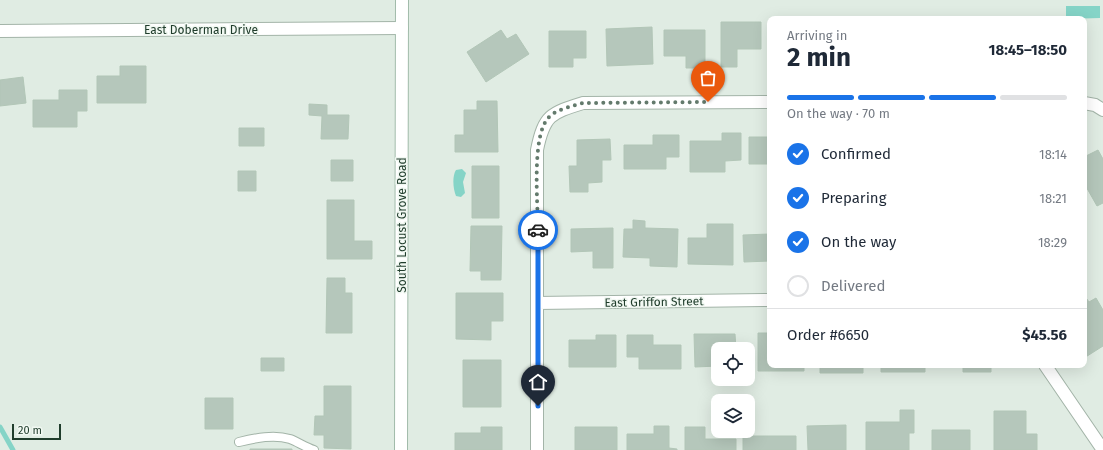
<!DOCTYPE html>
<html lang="en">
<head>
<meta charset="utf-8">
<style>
	:root { --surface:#fff; --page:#f2f2f3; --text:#1f2937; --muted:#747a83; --line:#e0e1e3; --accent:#1a73e8 }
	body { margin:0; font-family:"Fira Sans",sans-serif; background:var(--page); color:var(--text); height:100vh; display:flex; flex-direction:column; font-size:15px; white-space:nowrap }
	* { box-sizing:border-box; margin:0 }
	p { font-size:13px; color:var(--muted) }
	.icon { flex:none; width:22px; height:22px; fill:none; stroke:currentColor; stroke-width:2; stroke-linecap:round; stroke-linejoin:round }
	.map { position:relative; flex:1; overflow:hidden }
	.side { position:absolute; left:767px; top:16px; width:320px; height:352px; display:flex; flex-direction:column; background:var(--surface); border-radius:8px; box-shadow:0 4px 16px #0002 }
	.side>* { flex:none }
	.buttons { position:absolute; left:711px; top:342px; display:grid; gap:8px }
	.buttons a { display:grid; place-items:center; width:44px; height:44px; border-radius:8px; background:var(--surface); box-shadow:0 4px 16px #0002; font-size:20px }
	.scale { position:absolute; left:12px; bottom:10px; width:49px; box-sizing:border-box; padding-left:4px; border:2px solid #203d2c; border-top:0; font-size:11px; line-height:14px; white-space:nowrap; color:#203d2c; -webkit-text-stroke:3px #f1f8f2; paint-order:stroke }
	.pin { position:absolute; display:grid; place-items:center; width:34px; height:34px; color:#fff; margin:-41px -17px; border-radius:50% 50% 50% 0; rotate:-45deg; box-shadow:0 0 4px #0007 }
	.pin .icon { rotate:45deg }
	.courier { position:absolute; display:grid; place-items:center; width:40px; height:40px; margin:-20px; border:3px solid #1a73e8; border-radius:50%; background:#fff; color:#222; box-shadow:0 1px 5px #0007 }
	.overview em { font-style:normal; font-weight:700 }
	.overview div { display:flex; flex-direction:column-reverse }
	.overview { display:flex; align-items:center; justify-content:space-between; height:68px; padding:0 20px }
	h1 { font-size:26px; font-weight:700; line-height:30px }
	.bar { display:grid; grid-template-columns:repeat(4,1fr); gap:6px 4px; align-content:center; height:48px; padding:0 20px }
	.bar i { height:5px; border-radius:3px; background:var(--line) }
	.bar .selected { background:var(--accent) }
	.bar p { grid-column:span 4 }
	.line { display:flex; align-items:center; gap:10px; padding:0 20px; border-top:1px solid var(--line) }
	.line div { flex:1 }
	ol { padding:0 20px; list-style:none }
	li { display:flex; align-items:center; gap:12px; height:44px }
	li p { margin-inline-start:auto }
	li .icon { padding:4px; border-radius:50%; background:var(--accent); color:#fff; stroke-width:4 }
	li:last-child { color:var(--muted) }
	li i { width:22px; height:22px; border:2px solid var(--line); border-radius:50% }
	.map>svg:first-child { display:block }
</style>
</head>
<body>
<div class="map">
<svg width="1103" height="450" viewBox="0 0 1103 450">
	<rect width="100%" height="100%" fill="#e0ece3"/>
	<path fill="#85d4c7" d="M1066,6H1100V18L1066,19Z
		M462,169L466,173L463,182L465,193L461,197L456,196C453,189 452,176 456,170Z"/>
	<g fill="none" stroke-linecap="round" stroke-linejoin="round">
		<path stroke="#85d4c7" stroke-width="5" d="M0,427L13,450"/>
	</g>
	<path fill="#b5c7bb" stroke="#b2c6b7" d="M899,17H933V19H899Z
		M721,22H761V49H737V67H721Z
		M652,27L653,64L607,66L606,29Z
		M501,30L507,39L516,34L529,54L486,82L467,52Z
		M664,30H705V68H686V56H664Z
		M549,31H586V58H573V67H549Z
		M120,66H146V103H97V76H120Z
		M23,77L26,103L0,106V80Z
		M59,90H87V111H77V127H33V100H59Z
		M477,101H497L498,152H455V135H464V110H477Z
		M309,104L327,105V115H349L348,139H321L322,116L309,115Z
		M239,128H264V146H239Z
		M722,133H741V160L725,161V172H690V141H722Z
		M653,135H679V157H666V169H624V145H653Z
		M749,137H770V164H749Z
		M610,139L611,160H602V182L588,183V192H570L569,166H577V140Z
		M1098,150L1103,159V203L1097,206L1084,183V157Z
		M331,160H353V181H331Z
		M472,166H499V218H472Z
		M238,171H256V191H238Z
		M327,200H354V241H372V259H327Z
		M633,220L645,221V228L678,229L677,267L650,266V258L623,257L624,229H633Z
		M707,224H733V265L688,264V238H707Z
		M471,226H502L501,280H481V271H470Z
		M613,228V268H593V251L571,252V229Z
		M770,234V261L744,262L743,235Z
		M327,278H345V293H352V333H326Z
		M456,293H503V321H491V340L456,339Z
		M1084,295L1089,302L1096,298L1103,310V346L1084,358Z
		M758,333H770V365H804V371H758Z
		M694,334H735L736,349H718V366L695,367Z
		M596,335H616V367H569V340H596Z
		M627,335H653V345H681V369H639V357H627Z
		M261,358H284V371H261Z
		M463,360H501V407H463Z
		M820,365H863V373H820Z
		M881,365H925V372H881Z
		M991,365V372H963V366H942Z
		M324,386H351V449L324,448V435H314L315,416H324Z
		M205,398H233V429H205Z
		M900,410H914V433H909V450H866V422H900Z
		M994,411H1026V434H1037V450H994Z
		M846,425V450H808L807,426Z
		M654,426H669V448L677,449V450H627V434H654Z
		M481,427H502V450H455V433H481Z
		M575,427H617V450H575Z
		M685,427H705V439H736V450H685Z
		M932,430H970V450H932Z
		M743,436H796V450H743Z
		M250,449H292V450H250Z"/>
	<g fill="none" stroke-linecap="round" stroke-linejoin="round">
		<defs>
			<path id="service" d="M239,442C256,438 274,434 290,439C298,442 305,447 314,450"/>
			<path id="minor" d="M0,31L402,28
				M1084,103L1095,105L1103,110
				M537,303L770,300
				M1045,365L1103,450
				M537,450V150C544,115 551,113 583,103L770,102"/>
			<path id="secondary" d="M401,450L402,0"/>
		</defs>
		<use href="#service" stroke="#a3b4a8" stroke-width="10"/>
		<use href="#minor" stroke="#a3b4a8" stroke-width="14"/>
		<use href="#secondary" stroke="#a1bbaa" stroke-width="14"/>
		<use href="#service" stroke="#fff" stroke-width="8"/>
		<use href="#minor" stroke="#fff" stroke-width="12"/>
		<use href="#secondary" stroke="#fff" stroke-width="12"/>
	</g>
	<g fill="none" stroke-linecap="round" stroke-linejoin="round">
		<path stroke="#637a6c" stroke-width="4" stroke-dasharray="0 7.2" d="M538,230C538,204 531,135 549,117C557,109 573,106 583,103L708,102"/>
		<path stroke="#1a73e8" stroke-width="5" d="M538,230V406"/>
	</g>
	<g text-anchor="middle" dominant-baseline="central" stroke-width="3" stroke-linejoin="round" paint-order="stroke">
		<g font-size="12" fill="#203d2c" stroke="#f1f8f2">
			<text x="201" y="30">East Doberman Drive</text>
			<text transform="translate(402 225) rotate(-90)">South Locust Grove Road</text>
			<text transform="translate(654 302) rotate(-1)">East Griffon Street</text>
		</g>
	</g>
</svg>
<div class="buttons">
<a><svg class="icon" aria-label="locate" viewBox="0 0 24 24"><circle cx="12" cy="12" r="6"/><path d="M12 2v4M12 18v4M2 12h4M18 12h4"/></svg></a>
<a><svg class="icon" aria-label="layers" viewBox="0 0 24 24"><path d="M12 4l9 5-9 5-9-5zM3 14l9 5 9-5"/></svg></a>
</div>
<div class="scale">20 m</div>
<div class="pin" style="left:708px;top:102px;background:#ea580c"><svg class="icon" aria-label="bag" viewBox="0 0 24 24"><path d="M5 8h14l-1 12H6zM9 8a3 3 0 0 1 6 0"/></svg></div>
<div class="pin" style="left:538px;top:406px;background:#1f2937"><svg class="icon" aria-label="home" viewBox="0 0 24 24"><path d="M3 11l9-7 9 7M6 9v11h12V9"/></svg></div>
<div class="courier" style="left:538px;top:230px"><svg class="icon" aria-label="car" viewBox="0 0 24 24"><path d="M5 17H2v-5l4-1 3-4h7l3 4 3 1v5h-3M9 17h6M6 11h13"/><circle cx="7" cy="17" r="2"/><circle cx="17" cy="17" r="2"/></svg></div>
<section class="side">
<div class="overview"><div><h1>2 min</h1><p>Arriving in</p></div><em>18:45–18:50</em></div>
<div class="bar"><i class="selected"></i><i class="selected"></i><i class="selected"></i><i></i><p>On the way · 70 m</p></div>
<ol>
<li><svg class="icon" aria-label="check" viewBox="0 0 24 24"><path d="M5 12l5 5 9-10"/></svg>Confirmed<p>18:14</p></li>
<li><svg class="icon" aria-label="check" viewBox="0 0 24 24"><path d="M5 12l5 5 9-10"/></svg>Preparing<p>18:21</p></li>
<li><svg class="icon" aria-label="check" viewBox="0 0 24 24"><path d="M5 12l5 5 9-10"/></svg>On the way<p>18:29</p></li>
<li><i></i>Delivered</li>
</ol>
<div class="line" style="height:52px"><div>Order #6650</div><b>$45.56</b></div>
</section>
</div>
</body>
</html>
